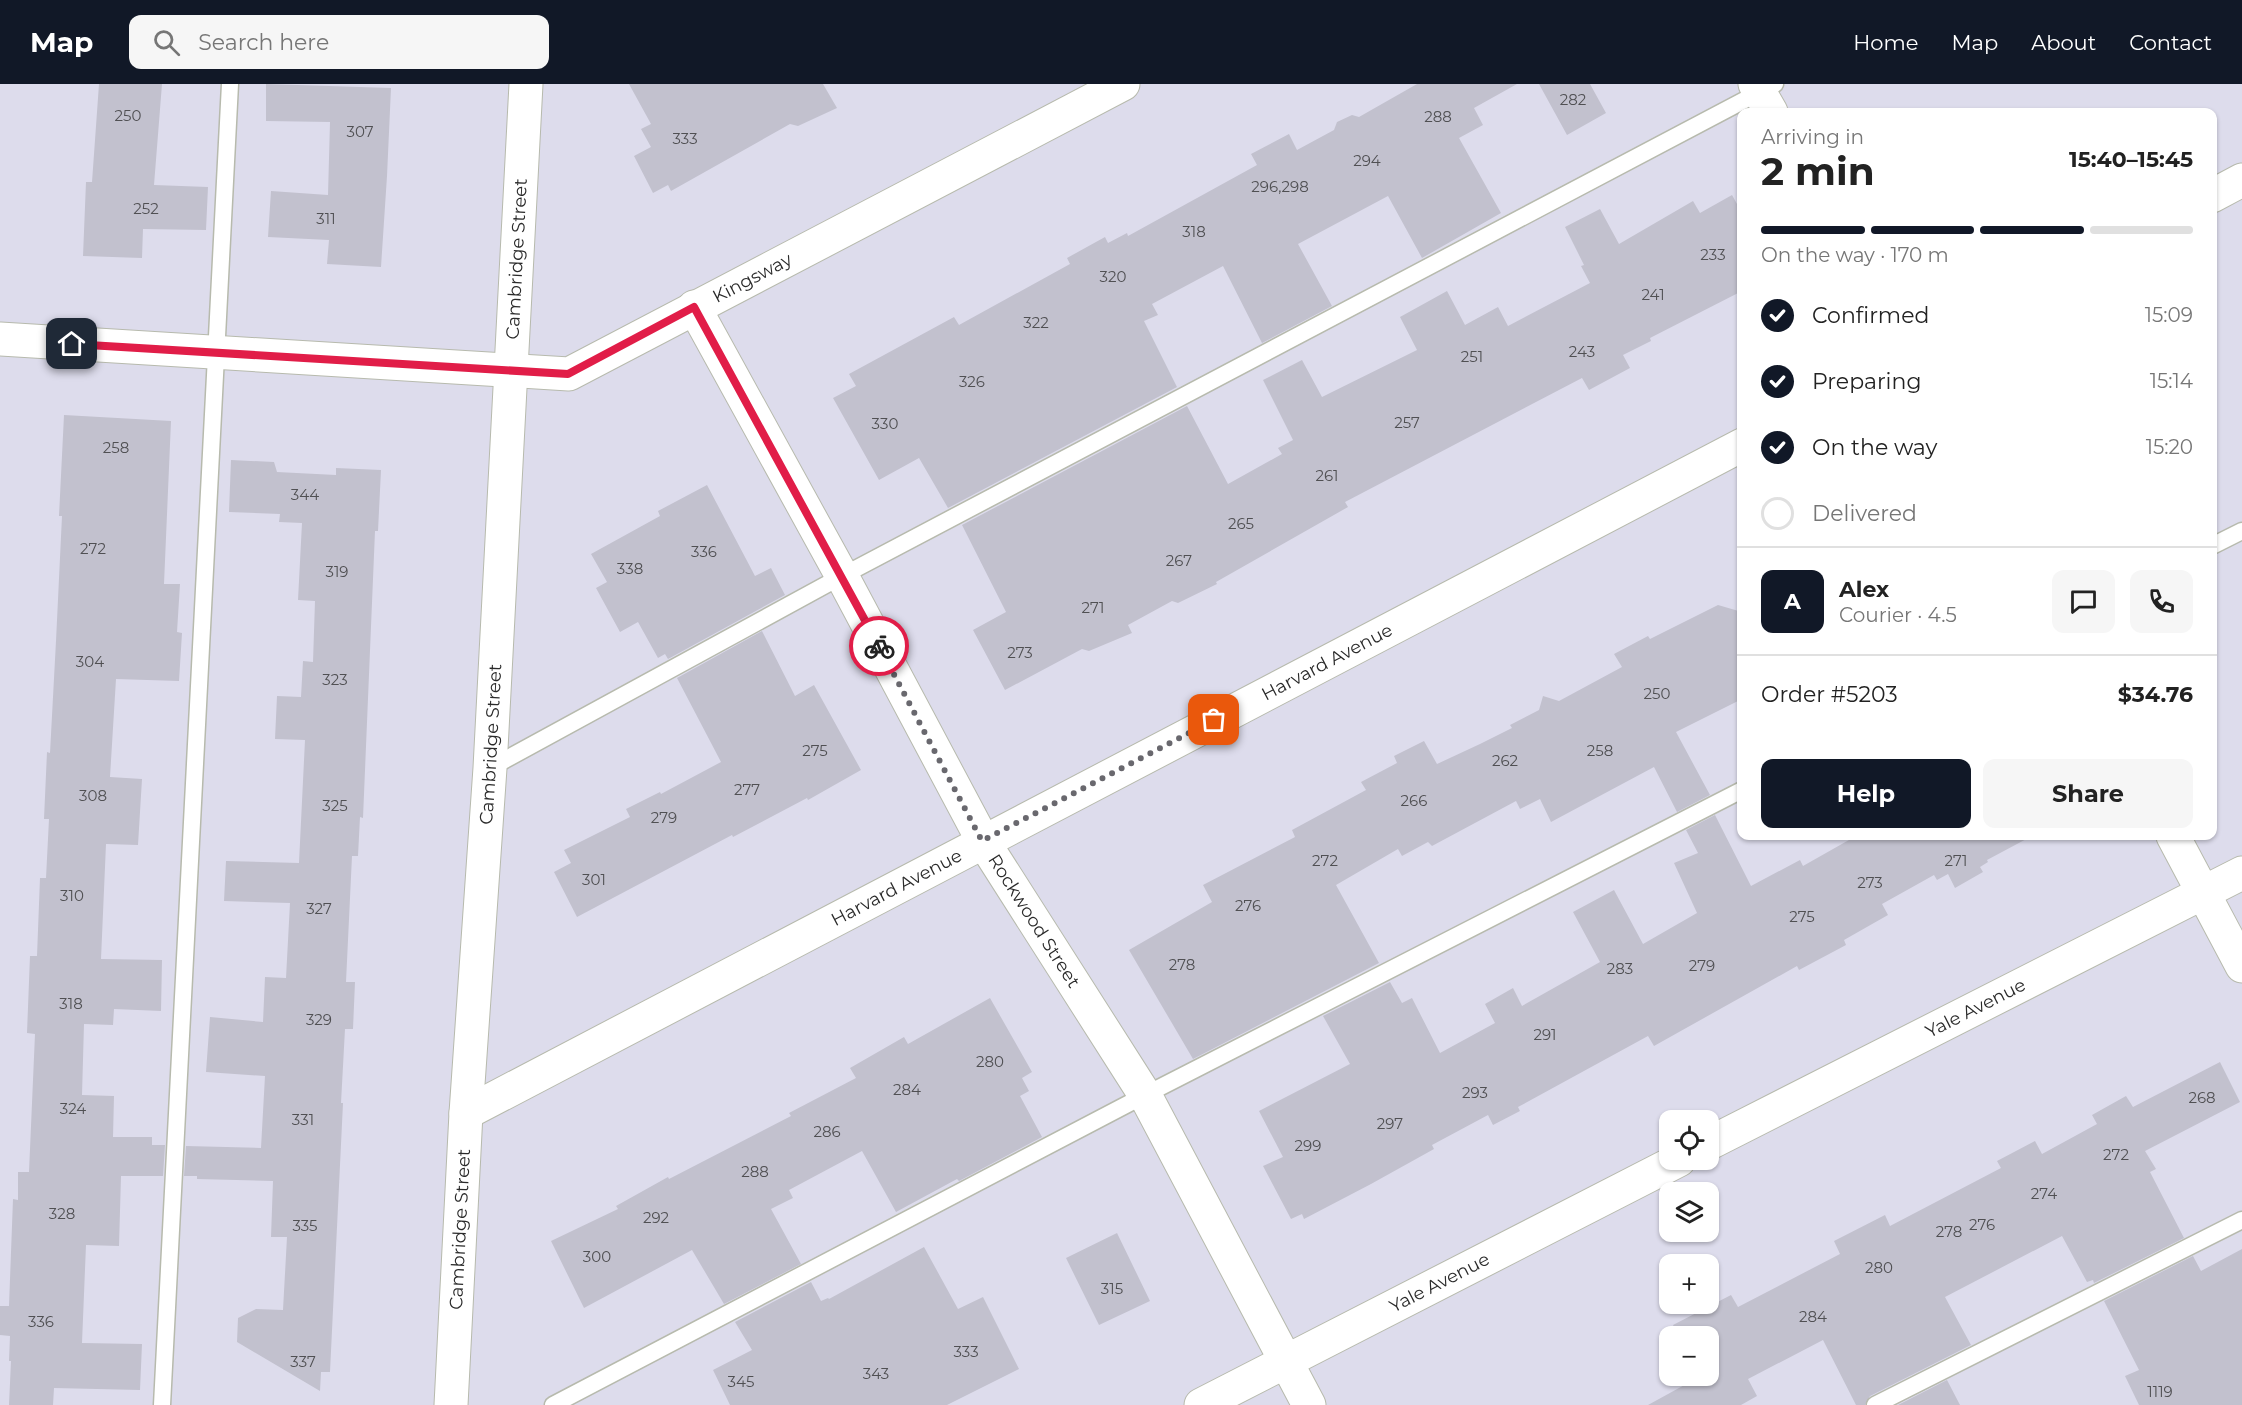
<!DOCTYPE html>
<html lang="en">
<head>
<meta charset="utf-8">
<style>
	:root { --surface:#fff; --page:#f6f6f6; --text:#222; --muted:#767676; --line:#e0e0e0; --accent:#111827 }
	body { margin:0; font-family:Montserrat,sans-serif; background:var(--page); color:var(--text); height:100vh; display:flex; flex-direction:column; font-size:22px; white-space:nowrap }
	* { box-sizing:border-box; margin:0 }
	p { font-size:20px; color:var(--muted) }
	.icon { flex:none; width:33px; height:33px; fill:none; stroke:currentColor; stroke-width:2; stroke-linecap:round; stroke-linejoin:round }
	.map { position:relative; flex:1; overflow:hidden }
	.sheet { position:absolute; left:1737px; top:24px; width:480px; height:732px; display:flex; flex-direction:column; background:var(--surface); border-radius:12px; box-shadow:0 2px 4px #0004 }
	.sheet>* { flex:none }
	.fabs { position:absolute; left:1659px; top:1026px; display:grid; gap:12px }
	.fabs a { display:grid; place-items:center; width:60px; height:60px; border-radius:12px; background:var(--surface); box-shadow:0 2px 4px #0004; font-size:30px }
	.pin { position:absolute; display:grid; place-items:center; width:51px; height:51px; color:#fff; margin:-26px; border-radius:12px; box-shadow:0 3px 9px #0006 }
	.courier { position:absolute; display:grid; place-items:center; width:60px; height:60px; margin:-30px; border:4px solid #e11d48; border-radius:50%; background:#fff; color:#222; box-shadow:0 2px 8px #0007 }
	.summary em { font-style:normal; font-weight:700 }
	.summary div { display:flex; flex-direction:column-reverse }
	.summary { display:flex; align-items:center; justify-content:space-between; height:102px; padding:0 24px }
	h1 { font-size:39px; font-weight:700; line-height:45px }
	.bar { display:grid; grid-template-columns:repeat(4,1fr); gap:9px 6px; align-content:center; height:72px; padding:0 24px }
	.bar i { height:8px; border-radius:4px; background:var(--line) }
	.bar .active { background:var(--accent) }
	.bar p { grid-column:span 4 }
	.line { display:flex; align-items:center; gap:15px; padding:0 24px; border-top:2px solid var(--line) }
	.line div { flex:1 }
	.round { display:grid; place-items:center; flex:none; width:63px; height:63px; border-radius:12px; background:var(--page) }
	ol { padding:0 24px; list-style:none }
	li { display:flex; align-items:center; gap:18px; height:66px }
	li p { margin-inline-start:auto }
	li .icon { padding:6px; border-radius:50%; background:var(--accent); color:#fff; stroke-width:4 }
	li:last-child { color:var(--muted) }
	li i { width:33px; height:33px; border:3px solid var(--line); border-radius:50% }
	.action { display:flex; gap:12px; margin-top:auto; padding:12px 24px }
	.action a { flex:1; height:69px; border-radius:12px; background:var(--accent); color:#fff; font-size:24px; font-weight:700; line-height:69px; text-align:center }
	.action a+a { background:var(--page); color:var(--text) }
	header { display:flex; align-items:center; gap:36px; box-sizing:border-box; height:84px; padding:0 30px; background:var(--accent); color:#fff }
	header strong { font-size:28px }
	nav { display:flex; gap:33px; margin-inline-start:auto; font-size:21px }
	.search { width:420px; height:54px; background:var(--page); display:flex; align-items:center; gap:15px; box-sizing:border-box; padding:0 21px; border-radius:12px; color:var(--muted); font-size:22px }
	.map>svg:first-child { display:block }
</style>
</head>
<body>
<header>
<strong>Map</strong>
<div class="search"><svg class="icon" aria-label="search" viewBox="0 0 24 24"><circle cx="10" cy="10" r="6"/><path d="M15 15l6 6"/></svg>Search here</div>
<nav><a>Home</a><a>Map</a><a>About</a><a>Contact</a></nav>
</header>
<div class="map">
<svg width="2242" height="1321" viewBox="0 0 2242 1321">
	<rect width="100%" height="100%" fill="#dddcec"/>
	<path fill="#c2c1ce" d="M99,0H162L154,101L208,103L206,146L143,145L142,174L83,172L86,98H92Z
		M266,0L391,4L387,92L381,183L327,180L329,156L268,153L271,107L328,111L330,38L266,37Z
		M629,0H823L837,24L798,42L790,40L671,107L668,101L653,109L634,72L651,63L641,45L651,40Z
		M1417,0H1517L1474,24L1483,41L1459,54L1501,129L1422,174L1388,112L1298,160L1332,222L1262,259L1223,182L1152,220L1158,231L1144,237L1177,303L948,424L919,374L879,396L833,314L856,302L849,290L954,233L959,241L1070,180L1067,174L1105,153L1108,159L1127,149L1128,152L1257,81L1251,70L1289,50L1297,66L1334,46L1337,38L1352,31L1359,33Z
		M1539,0H1590L1606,29L1567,51Z
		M1732,111L1742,129V207L1650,254L1651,257L1623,271L1630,284L1589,306L1582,294L1345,418L1348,423L1216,498L1217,500L1178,519L1172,517L1128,541L1132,549L1089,567L1082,565L1005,606L973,546L1006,528L962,441L1187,322L1228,400L1282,370L1278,364L1293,356L1263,296L1302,276L1322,313L1417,266L1400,233L1447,207L1465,241L1498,223L1508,242L1590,199L1581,182L1584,181L1565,143L1600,125L1619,160L1693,117L1700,129Z
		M64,331L171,337L164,500H180L177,548L182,549L179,597L116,595L110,693L142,695L138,761L106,760L101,875L162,876L161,927L114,925L113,941L84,940L82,1011L114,1012L113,1053H152V1061H165L163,1092H121L119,1162L86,1161L82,1259L142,1260L140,1306L54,1304L53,1321H9L11,1277H9L10,1252L0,1251V1222H9L13,1115L18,1116V1088H29L35,950L27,949L30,872H37L40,794H46L49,735H44L47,668L50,669L56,557L62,432H59Z
		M231,376L274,378L277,388L336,391V384L381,386L378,447H375L363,734L360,733L358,772H352L346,898H355L353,945H345L341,1019H343L330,1288H321L320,1307L237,1258L238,1234L256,1225L283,1226L287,1153H271L273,1097L197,1095V1092H184L186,1062L261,1064L265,992L206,988L210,933L263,938L265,893L286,894L290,819L224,817L226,777L299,779L305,656L275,655L277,612L301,613L303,577L313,578L315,517L298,516L302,439L279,438L280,430L229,428Z
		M707,401L755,492L771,484L785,511L668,575L665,570L658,574L638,538L620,548L596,504L607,498L591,470L660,432L658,427Z
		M1718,521L1742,528V615L1676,648L1710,711L1677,728L1654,683L1551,738L1540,715L1520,725L1516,717L1432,762L1428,758L1402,772L1398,765L1336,801L1379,879L1193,975L1129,866L1212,818L1203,801L1295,753L1292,746L1366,706L1361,698L1397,679L1394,672L1424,657L1437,680L1480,660L1512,644L1510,641L1539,626L1543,612L1559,617L1622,583L1614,570L1648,552L1650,555Z
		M762,547L795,612L814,601L861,686L808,716L807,714L733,753L732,751L577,833L554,788L571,779L564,766L630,733L626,725L660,708L661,710L721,678L677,594Z
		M1715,731L1751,802L1800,776L1803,782L1856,752H2032L1987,776L1988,778L1980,783L1983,788L1955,804L1948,790L1937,796L1934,791L1882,820L1888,831L1844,856L1846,861L1799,886L1797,882L1654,962L1648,952L1518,1023L1520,1027L1493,1041L1488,1031L1432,1061L1434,1065L1371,1100L1304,1135L1302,1130L1291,1135L1263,1082L1283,1073L1259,1027L1350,980L1323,932L1390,898L1402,919L1412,914L1440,969L1495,939L1485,920L1513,904L1522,922L1600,878L1573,828L1614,806L1643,860L1697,829L1674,779L1698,769L1686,746Z
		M990,914L1032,988L1022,994L1029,1007L1020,1012L1042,1053L959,1097L957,1095L896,1128L862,1067L789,1106L793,1114L771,1125L801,1180L724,1220L692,1166L584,1224L551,1157L618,1125L616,1122L668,1093L669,1095L791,1032L789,1029L856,994L850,984L904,953L908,960Z
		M2220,978L2240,1018L2145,1067L2156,1085L2150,1088L2184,1154L2094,1199L2093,1196L2087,1198L2062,1152L1945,1213L1971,1261L1870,1312L1865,1321H1856L1823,1256L1748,1295L1757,1312L1741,1321H1648L1699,1293L1698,1292H1708V1252H1678L1673,1241L1731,1211L1738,1223L1840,1170L1834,1157L1885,1131L1890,1142L2001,1084L1997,1077L2035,1057L2042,1070L2097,1040L2092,1031L2126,1012L2133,1023Z
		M1117,1149L1150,1217L1099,1241L1066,1174Z
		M924,1163L958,1225L983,1213L1019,1285L947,1321H730L713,1286L752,1266L735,1238L811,1198L821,1217L828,1214L829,1215Z
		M2242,1165V1321H2139L2125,1292L2139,1286L2104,1217L2193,1172L2201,1187Z
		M1947,1296L1960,1321H1898Z"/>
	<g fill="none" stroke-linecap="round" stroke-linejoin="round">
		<defs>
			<path id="lane" d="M2212,462L2242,447
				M490,684L842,492L1775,0
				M162,1321L230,0
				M553,1321L1145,1011L1742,706
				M1875,1321L2242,1136"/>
			<g id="street">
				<path d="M1755,0L1771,28"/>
				<path d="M2212,112L2242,96"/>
				<path id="s1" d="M694,223L842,492L983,757L1145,1011L1309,1321"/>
				<path id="s2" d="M0,255L569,290L1123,0"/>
				<path d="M2173,752L2242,882"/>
				<path id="s3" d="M466,1029L1742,361"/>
				<path id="s4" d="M1708,1060L2242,789"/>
				<path id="s5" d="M451,1321L466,1029L490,684L526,0"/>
				<path id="s6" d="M1201,1321L1679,1076"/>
			</g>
		</defs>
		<use href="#lane" stroke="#b7baad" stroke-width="19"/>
		<use href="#street" stroke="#b7baad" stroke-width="35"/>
		<use href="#lane" stroke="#fff" stroke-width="16"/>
		<use href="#street" stroke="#fff" stroke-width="33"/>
	</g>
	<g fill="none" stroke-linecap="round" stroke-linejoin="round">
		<path stroke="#69686e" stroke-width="6" stroke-dasharray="0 10.8" d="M879,562L982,757L1214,636"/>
		<path stroke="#e11d48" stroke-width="8" d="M72,260L568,290L694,223L879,562"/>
	</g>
	<g text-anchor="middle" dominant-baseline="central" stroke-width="5" stroke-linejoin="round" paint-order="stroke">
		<g font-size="15" fill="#505053">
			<text x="1573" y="15">282</text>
			<text x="128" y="31">250</text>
			<text x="1438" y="32">288</text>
			<text x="360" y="47">307</text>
			<text x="685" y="54">333</text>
			<text x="1367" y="76">294</text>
			<text x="1280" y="102">296,298</text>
			<text x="146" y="124">252</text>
			<text x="326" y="134">311</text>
			<text x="1194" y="147">318</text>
			<text x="1713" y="170">233</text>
			<text x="1113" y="192">320</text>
			<text x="1653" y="210">241</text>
			<text x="1036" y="238">322</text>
			<text x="1582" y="267">243</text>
			<text x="1472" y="272">251</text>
			<text x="972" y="297">326</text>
			<text x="1407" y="338">257</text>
			<text x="885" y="339">330</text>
			<text x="116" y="363">258</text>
			<text x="1327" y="391">261</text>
			<text x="305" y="410">344</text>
			<text x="1241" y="439">265</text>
			<text x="93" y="464">272</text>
			<text x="704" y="467">336</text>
			<text x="1179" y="476">267</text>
			<text x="630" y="484">338</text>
			<text x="337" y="487">319</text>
			<text x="1093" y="523">271</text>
			<text x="1020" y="568">273</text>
			<text x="90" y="577">304</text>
			<text x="335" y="595">323</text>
			<text x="1657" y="609">250</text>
			<text x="815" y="666">275</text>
			<text x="1600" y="666">258</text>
			<text x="1505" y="676">262</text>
			<text x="747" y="705">277</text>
			<text x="93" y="711">308</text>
			<text x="1414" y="716">266</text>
			<text x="335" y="721">325</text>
			<text x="664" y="733">279</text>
			<text x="1325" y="776">272</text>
			<text x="1956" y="776">271</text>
			<text x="594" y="795">301</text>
			<text x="1870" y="798">273</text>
			<text x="72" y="811">310</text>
			<text x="1248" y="821">276</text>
			<text x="319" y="824">327</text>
			<text x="1802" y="832">275</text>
			<text x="1182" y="880">278</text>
			<text x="1702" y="881">279</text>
			<text x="1620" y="884">283</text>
			<text x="71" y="919">318</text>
			<text x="319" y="935">329</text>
			<text x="1545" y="950">291</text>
			<text x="990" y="977">280</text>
			<text x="907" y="1005">284</text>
			<text x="1475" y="1008">293</text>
			<text x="2202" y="1013">268</text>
			<text x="73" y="1024">324</text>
			<text x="303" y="1035">331</text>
			<text x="1390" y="1039">297</text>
			<text x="827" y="1047">286</text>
			<text x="1308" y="1061">299</text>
			<text x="2116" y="1070">272</text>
			<text x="755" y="1087">288</text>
			<text x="2044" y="1109">274</text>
			<text x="62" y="1129">328</text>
			<text x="656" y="1133">292</text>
			<text x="1982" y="1140">276</text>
			<text x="305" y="1141">335</text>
			<text x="1949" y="1147">278</text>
			<text x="597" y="1172">300</text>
			<text x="1879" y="1183">280</text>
			<text x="1112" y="1204">315</text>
			<text x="1813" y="1232">284</text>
			<text x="41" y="1237">336</text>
			<text x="966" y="1267">333</text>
			<text x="303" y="1277">337</text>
			<text x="876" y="1289">343</text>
			<text x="741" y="1297">345</text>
			<text x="2160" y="1307">1119</text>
		</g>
		<g font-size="18" fill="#2a2a2a" stroke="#fff">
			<text stroke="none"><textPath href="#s5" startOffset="1148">Cambridge Street</textPath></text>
			<text stroke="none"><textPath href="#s2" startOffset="777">Kingsway</textPath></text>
			<text stroke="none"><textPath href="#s3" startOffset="972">Harvard Avenue</textPath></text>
			<text stroke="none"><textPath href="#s5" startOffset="662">Cambridge Street</textPath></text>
			<text stroke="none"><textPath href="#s3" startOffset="486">Harvard Avenue</textPath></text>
			<text stroke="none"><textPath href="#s1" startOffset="702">Rockwood Street</textPath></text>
			<text stroke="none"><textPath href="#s4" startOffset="300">Yale Avenue</textPath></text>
			<text stroke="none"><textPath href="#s5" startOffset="176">Cambridge Street</textPath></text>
			<text stroke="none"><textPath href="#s6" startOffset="268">Yale Avenue</textPath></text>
		</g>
	</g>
</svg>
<div class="fabs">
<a><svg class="icon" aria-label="locate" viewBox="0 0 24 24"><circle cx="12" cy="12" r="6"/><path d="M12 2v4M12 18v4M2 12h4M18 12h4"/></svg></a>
<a><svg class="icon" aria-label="layers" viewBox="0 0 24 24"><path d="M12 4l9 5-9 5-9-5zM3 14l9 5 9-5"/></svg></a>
<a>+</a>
<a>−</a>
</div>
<div class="pin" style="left:1214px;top:636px;background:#ea580c"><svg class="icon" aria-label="bag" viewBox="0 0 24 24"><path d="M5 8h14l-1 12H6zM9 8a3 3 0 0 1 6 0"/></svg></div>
<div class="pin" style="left:72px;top:260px;background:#1f2937"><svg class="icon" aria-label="home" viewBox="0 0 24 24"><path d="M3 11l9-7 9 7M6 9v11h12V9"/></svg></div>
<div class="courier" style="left:879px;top:562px"><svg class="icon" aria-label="bike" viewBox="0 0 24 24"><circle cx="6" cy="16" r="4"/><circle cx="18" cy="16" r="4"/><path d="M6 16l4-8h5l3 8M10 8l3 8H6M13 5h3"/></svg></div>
<section class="sheet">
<div class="summary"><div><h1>2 min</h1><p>Arriving in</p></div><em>15:40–15:45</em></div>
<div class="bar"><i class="active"></i><i class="active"></i><i class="active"></i><i></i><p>On the way · 170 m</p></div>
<ol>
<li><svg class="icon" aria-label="check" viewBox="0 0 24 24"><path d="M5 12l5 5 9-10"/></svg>Confirmed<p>15:09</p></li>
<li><svg class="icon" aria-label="check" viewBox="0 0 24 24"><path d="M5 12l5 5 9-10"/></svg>Preparing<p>15:14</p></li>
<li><svg class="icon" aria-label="check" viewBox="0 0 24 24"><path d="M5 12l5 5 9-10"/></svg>On the way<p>15:20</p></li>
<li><i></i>Delivered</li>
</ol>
<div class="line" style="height:108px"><b class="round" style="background:var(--accent);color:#fff">A</b><div><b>Alex</b><p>Courier · 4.5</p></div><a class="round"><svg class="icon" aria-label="chat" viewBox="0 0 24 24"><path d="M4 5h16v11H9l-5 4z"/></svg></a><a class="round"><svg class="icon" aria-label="phone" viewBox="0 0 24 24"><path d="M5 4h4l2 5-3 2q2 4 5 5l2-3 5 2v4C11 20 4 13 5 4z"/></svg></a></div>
<div class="line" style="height:78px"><div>Order #5203</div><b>$34.76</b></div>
<div class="action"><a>Help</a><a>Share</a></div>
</section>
</div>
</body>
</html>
